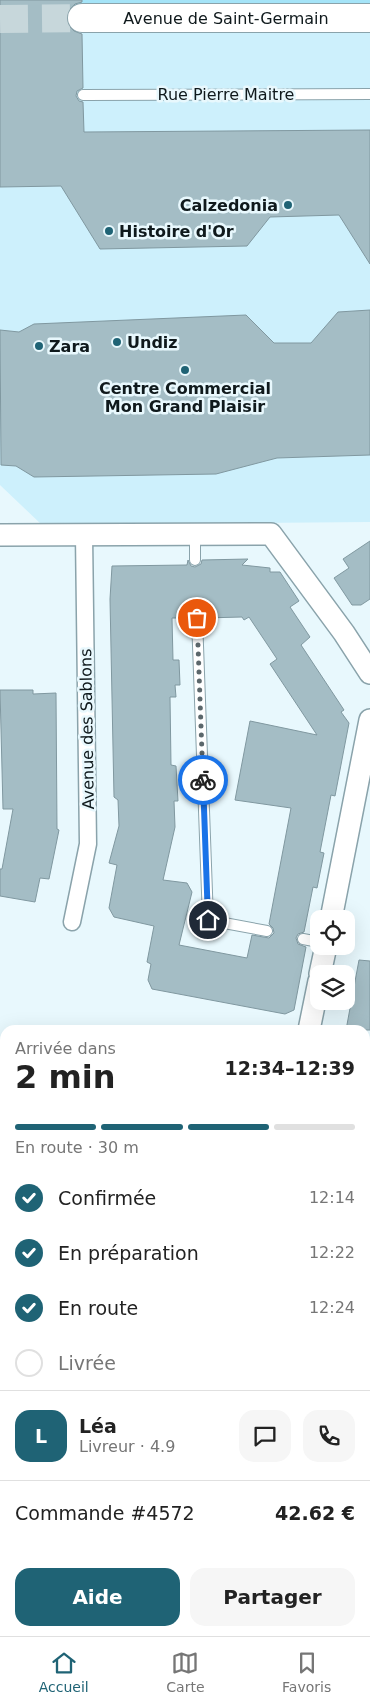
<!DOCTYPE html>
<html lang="fr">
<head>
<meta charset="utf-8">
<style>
	:root { --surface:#fff; --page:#f6f6f6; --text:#222; --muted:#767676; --line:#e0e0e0; --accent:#1f6375 }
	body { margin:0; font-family:"DejaVu Sans",sans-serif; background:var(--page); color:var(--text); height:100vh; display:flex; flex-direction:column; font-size:19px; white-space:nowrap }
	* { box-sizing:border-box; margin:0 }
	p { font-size:16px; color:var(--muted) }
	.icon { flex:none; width:28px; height:28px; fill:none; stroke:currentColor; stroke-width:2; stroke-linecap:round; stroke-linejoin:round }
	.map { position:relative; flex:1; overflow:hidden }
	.drawer { position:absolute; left:0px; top:1025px; width:370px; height:611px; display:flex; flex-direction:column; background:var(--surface); border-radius:15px 15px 0 0; box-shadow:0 5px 20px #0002 }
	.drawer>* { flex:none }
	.tools { position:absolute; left:310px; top:910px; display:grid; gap:10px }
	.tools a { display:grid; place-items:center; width:45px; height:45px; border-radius:10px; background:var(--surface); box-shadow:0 5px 20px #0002; font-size:25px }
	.pin { position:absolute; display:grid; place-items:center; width:42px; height:42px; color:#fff; margin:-21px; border:2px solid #fff; border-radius:50%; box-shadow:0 1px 5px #0007 }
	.courier { position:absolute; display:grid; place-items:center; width:50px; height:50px; margin:-25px; border:4px solid #1a73e8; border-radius:50%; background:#fff; color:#222; box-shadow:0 1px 6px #0007 }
	.overview em { font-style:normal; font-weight:700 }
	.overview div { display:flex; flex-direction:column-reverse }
	.overview { display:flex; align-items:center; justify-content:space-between; height:85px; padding:0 15px }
	h1 { font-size:32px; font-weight:700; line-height:38px }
	.bar { display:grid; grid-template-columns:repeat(4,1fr); gap:8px 5px; align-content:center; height:60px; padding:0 15px }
	.bar i { height:6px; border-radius:4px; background:var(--line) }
	.bar .on { background:var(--accent) }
	.bar p { grid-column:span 4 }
	.line { display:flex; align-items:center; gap:12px; padding:0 15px; border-top:1px solid var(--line) }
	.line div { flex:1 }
	.round { display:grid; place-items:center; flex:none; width:52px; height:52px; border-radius:15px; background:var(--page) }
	ol { padding:0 15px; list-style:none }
	li { display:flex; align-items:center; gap:15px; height:55px }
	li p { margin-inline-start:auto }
	li .icon { padding:5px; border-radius:50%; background:var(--accent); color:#fff; stroke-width:4 }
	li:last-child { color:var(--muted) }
	li i { width:28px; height:28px; border:2px solid var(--line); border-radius:50% }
	.primary-button { display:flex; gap:10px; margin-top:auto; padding:10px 15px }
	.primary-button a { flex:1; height:58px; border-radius:15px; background:var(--accent); color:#fff; font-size:20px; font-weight:700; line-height:58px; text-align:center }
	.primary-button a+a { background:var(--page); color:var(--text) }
	.dock { display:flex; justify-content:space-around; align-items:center; height:70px; border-top:1px solid var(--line); background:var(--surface); font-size:14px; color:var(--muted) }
	.dock a { display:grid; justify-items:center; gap:2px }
	.dock .on { color:var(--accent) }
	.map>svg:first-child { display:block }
</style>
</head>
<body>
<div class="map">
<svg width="370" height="1636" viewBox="0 0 370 1636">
	<rect width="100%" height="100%" fill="#e8f8fd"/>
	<path fill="#cdf0fc" d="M0,0H370V522L42,525L0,485Z
		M365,1590L370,1591V1636H192L193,1631H365Z"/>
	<path fill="#a5e4f8" d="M0,0H370V3L0,6Z
		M365,1054L370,1055V1162L365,1161Z"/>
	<path fill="#a4bdc5" stroke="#8098a0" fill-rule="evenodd" d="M0,0H82V2L75,4L69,10L66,18L68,25L74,31L82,34L83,88L77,91L76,96L79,101L83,102L84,132L370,130V264L339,215L270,217L247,246L100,249L61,186L0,187Z
		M370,310V455L277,458L216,474L34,477L16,466L1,465L0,330L19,332L34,324L246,315L274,343H311L338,312Z
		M370,541V599L361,605H352L334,578L349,568L343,559Z
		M248,559L242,565L270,568V572H280L299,601L290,607L310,637L301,645L344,710L341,712L349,723L335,796L331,795L320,852L324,853L317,888L313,887L304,932L298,934L296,938L298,944L306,947L294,1010L285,1014L152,989L148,980L151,964L147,962L154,926L114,917L109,908L117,865L109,863L119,826L118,800L114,797L110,599L112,566L187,565L188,560L191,566L195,567L201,564L202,560ZM196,611L201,612L204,618L242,617L244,620L249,617L277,659L270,664L317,735L250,721L235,800L291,808L269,924L273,928L274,933L269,938L252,935L247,958L179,945L192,892L187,883L163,880L175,827L174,801H178L176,766L171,765L170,697H176L175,685H180L179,660H173L172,618H190Z
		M0,690H33V694L56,693L57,829L59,830L49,879L40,878L35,902L0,896V869H2L13,809H3Z
		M359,960L370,961V1030H346Z"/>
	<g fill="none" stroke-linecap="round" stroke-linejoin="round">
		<path stroke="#c7d7db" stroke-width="28" stroke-dasharray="28 14" stroke-linecap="butt" d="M0,19L82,18"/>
		<defs>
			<path id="service" d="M83,95L370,94
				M195,534V560
				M197,618L208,920L267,931
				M303,939L319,942"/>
			<path id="pedestrian" d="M72,922L88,844L84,535"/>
			<path id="minor" d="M0,535L271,534L344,633L370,673
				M331,919L370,720
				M320,974L326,946
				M309,1030L319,981
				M365,1338L370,1342
				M0,1500L5,1501
				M0,1539L5,1540
				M192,1636L193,1631"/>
			<g id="primary">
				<path id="s1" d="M82,18H370"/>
			</g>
		</defs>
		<use href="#service" stroke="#8aa3ab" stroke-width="12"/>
		<use href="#pedestrian" stroke="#8aa3ab" stroke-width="19"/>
		<use href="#minor" stroke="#8aa3ab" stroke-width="24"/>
		<use href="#primary" stroke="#8aa3ab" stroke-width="30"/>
		<use href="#service" stroke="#fff" stroke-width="10"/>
		<use href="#pedestrian" stroke="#fff" stroke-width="16"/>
		<use href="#minor" stroke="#fff" stroke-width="21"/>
		<use href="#primary" stroke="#fff" stroke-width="28"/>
	</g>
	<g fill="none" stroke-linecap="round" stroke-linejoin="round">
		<path stroke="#5b676b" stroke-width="5" stroke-dasharray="0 9" d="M197,618L203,780"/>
		<path stroke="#1a73e8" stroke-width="6" d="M203,780L208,920"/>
	</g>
	<g fill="#1f6375" stroke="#e8f8fd" stroke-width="2">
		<circle cx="288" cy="205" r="5"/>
		<circle cx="109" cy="231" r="5"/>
		<circle cx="117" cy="342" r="5"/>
		<circle cx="39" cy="346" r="5"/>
		<circle cx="185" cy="370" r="5"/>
	</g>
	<g text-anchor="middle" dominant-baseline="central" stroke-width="5" stroke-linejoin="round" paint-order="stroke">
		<g font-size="16" fill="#0f191c" stroke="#e8f8fd">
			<text stroke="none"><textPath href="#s1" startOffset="144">Avenue de Saint-Germain</textPath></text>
			<text x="226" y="94">Rue Pierre Maitre</text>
			<text transform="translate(87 729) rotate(-91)">Avenue des Sablons</text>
		</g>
		<g font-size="16" font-weight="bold" fill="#0f191c" stroke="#e8f8fd" text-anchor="start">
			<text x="278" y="205" text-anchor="end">Calzedonia</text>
			<text x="119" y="231">Histoire d'Or</text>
			<text x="127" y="342">Undiz</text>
			<text x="49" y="346">Zara</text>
			<text x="185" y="388" text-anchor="middle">Centre Commercial<tspan x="185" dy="18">Mon Grand Plaisir</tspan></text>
		</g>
	</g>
</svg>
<div class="tools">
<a><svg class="icon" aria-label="locate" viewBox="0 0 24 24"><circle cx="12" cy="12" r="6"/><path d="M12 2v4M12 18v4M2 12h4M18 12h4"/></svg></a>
<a><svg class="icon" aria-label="layers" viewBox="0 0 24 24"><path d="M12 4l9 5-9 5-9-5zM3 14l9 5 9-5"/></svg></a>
</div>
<div class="pin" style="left:197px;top:618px;background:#ea580c"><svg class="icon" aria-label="bag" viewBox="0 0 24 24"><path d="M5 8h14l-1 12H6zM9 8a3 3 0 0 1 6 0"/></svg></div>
<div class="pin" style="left:208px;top:920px;background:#1f2937"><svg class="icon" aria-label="home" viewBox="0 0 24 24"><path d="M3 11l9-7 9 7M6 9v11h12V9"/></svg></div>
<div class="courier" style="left:203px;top:780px"><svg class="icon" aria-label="bike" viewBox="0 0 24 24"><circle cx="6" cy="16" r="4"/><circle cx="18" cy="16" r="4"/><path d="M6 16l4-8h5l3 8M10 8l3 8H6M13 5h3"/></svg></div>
<section class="drawer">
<div class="overview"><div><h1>2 min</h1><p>Arrivée dans</p></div><em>12:34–12:39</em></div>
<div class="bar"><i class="on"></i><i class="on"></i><i class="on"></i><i></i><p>En route · 30 m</p></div>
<ol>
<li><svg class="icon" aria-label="check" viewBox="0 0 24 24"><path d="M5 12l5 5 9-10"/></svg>Confirmée<p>12:14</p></li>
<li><svg class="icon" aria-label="check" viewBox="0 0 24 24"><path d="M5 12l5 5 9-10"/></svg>En préparation<p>12:22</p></li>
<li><svg class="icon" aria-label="check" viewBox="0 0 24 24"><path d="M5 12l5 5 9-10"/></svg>En route<p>12:24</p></li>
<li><i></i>Livrée</li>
</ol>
<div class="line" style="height:90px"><b class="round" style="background:var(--accent);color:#fff">L</b><div><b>Léa</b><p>Livreur · 4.9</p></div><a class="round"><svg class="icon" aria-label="chat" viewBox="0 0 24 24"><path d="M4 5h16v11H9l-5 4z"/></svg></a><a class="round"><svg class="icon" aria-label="phone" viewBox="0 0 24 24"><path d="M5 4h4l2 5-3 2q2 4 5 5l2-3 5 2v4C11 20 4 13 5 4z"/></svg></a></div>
<div class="line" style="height:65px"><div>Commande #4572</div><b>42.62 €</b></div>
<div class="primary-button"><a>Aide</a><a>Partager</a></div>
</section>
</div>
<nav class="dock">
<a class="on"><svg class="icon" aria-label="home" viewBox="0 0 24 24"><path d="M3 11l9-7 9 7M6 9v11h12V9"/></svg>Accueil</a>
<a><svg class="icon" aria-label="map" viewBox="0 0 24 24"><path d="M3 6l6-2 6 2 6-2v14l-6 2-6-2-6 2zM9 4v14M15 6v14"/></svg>Carte</a>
<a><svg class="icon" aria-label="saved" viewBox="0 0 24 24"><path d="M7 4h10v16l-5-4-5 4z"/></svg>Favoris</a>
</nav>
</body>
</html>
